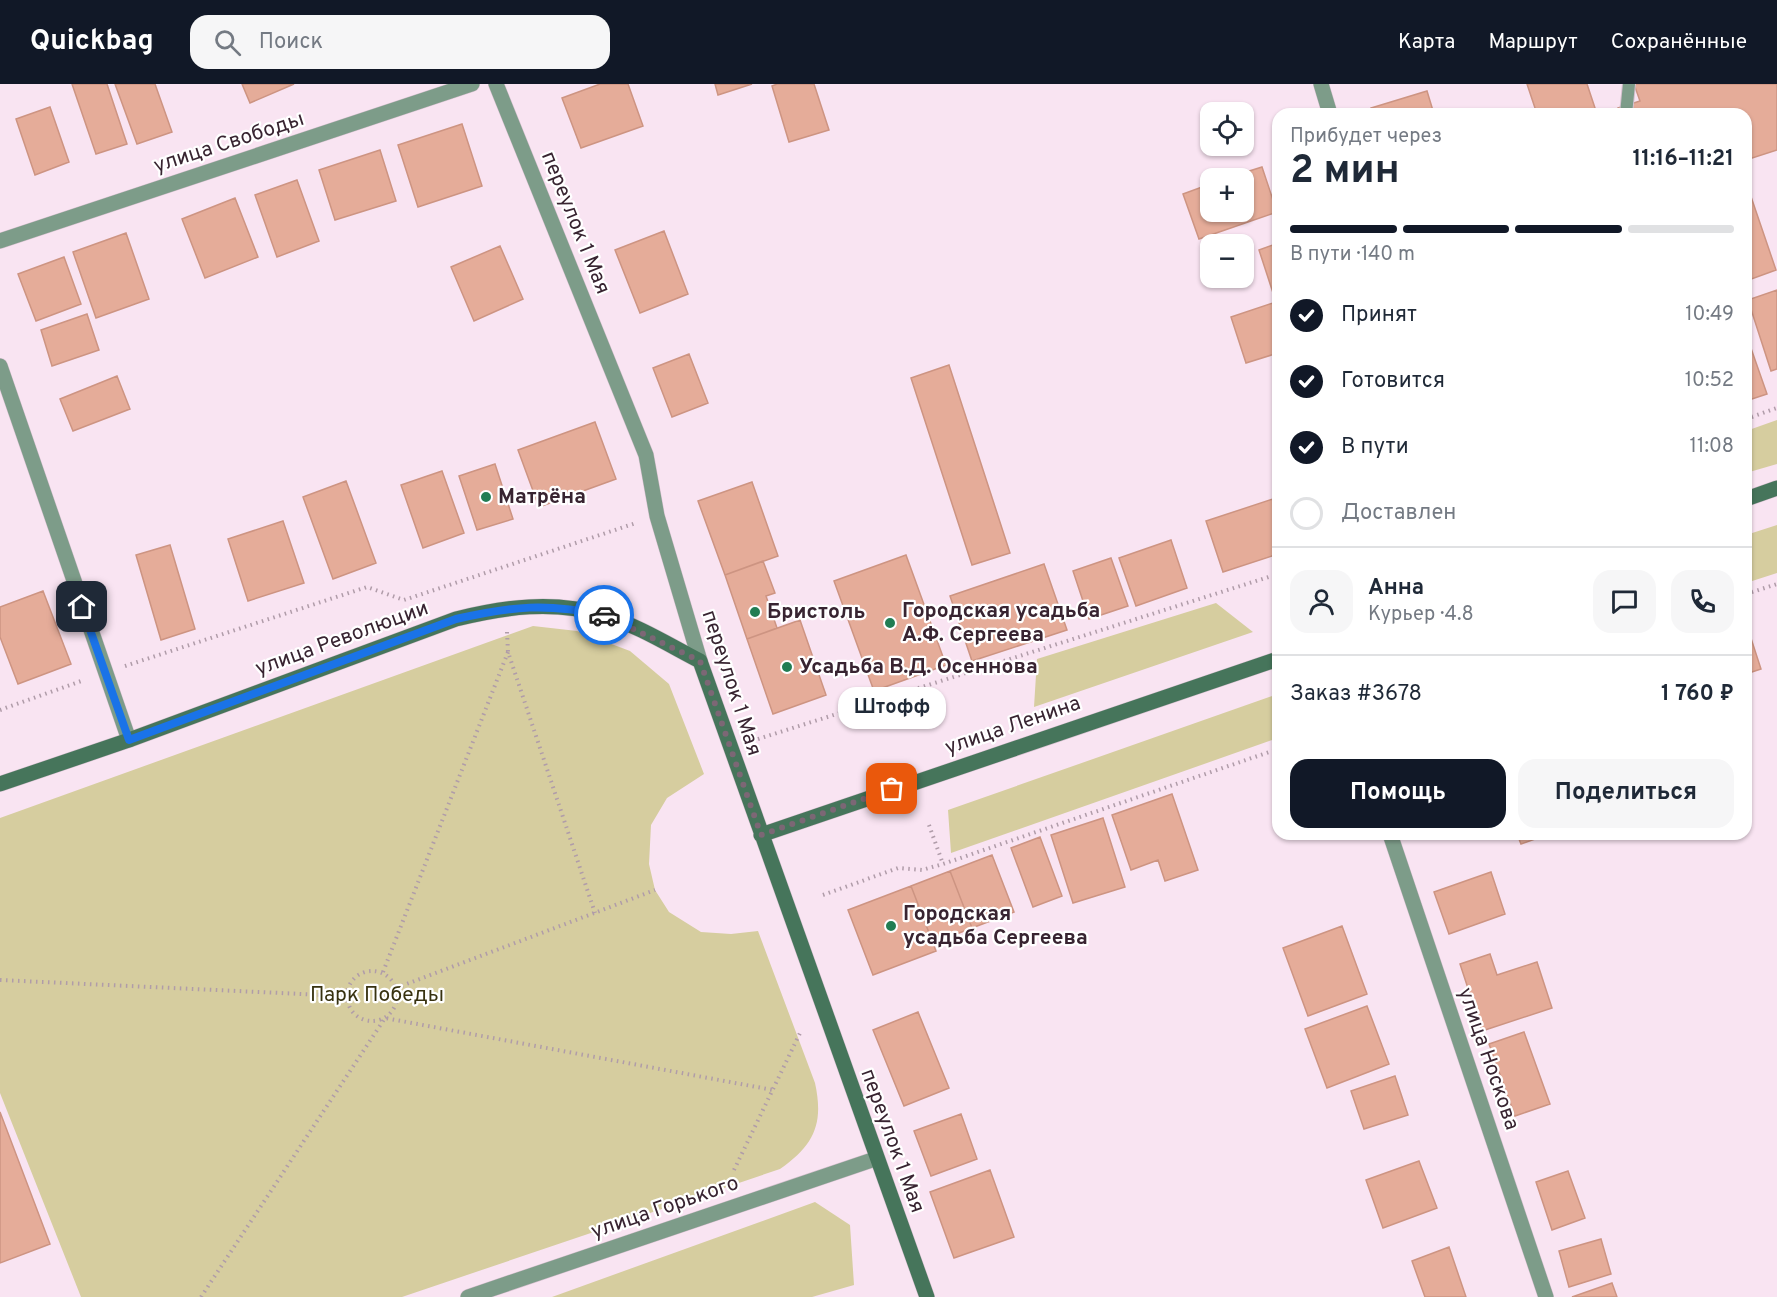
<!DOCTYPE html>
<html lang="ru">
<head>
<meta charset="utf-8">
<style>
	:root { --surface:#fff; --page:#f6f6f7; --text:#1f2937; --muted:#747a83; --line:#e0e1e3; --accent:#111827 }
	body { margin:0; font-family:Overpass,sans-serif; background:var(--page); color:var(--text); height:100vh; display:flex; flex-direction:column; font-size:22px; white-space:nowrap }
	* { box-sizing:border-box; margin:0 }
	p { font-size:20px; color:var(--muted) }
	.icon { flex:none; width:33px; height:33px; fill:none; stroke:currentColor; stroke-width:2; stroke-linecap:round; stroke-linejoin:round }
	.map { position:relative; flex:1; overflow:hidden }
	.sheet { position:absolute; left:1272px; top:24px; width:480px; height:732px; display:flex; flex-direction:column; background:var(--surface); border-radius:18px; box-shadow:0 2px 4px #0004 }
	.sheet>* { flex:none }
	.controls { position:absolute; left:1200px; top:18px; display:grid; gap:12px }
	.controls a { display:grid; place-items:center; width:54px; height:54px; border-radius:12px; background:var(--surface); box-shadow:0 2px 4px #0004; font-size:30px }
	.pin { position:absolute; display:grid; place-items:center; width:51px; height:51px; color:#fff; margin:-26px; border-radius:12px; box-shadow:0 3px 9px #0006 }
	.courier { position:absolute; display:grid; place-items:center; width:60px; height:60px; margin:-30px; border:4px solid #1a73e8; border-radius:50%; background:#fff; color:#222; box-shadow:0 2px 8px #0007 }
	.bubble { position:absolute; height:42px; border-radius:18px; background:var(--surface); box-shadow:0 2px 4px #0004; font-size:20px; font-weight:700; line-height:42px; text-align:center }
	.head em { font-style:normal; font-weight:700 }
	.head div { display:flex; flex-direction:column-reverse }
	.head { display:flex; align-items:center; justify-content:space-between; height:102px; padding:0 18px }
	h1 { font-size:39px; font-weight:700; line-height:45px }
	.bar { display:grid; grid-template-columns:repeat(4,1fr); gap:9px 6px; align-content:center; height:72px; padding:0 18px }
	.bar i { height:8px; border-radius:4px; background:var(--line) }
	.bar .selected { background:var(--accent) }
	.bar p { grid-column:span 4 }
	.line { display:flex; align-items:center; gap:15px; padding:0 18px; border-top:2px solid var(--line) }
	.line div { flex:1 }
	.round { display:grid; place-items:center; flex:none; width:63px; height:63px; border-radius:18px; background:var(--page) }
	ol { padding:0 18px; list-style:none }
	li { display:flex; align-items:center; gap:18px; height:66px }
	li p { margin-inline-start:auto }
	li .icon { padding:6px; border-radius:50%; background:var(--accent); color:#fff; stroke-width:4 }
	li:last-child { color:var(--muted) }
	li i { width:33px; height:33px; border:3px solid var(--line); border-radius:50% }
	.button { display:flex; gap:12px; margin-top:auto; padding:12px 18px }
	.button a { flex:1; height:69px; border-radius:18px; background:var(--accent); color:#fff; font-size:24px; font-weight:700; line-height:69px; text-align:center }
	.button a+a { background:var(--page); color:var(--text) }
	header { display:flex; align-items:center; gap:36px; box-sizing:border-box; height:84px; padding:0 30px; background:var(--accent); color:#fff }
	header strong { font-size:28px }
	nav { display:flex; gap:33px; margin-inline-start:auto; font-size:21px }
	.search { width:420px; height:54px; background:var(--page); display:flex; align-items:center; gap:15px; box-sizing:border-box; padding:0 21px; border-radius:18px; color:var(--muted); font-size:22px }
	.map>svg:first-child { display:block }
</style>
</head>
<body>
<header>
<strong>Quickbag</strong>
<div class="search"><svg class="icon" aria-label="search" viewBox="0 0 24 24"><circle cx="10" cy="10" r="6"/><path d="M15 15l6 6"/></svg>Поиск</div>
<nav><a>Карта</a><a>Маршрут</a><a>Сохранённые</a></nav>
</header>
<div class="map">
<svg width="1777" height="1213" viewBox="0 0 1777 1213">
	<rect width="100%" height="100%" fill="#f9e4f2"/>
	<path fill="#d6cd9f" d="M1777,336V380L1746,389V347Z
		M1777,441V489L1746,499V451Z
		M1216,519L1253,548L1034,623L1037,575Z
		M533,542L577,547L630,567L669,600L704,690L667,714L651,741L649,780L655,806L669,828L701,848L731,850L758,847L815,999C824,1040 814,1061 780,1085L402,1213H81L0,1009V734Z
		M1278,610V654L951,769L948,726Z
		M815,1118L850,1141L854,1201L812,1213H552Z"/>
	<path fill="#e5ac99" stroke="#cd9482" stroke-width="1.5" d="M72,0H107L127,60L96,70Z
		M115,0H155L172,48L137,60Z
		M242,0H294L250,19Z
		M600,0H628L643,42L581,64L562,14Z
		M715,0H752L718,11Z
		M777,0H814L829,46L789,58L772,2Z
		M1527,0H1587L1597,30H1537Z
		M1634,0H1777V66L1746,76V30H1620L1618,24L1640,17Z
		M1427,7L1434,30H1373L1371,24Z
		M50,23L69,78L35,91L16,35Z
		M462,40L482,102L418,123L398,61Z
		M380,66L396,117L335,136L319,86Z
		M1262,83L1277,128L1199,155L1183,110L1210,100V128H1244V94H1227Z
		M297,96L319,157L277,173L255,111Z
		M1746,98L1776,186L1746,197Z
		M235,114L258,173L205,194L182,135Z
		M664,147L688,210L640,229L615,166Z
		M126,149L149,215L96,234L73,168Z
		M1278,159V269L1246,279L1231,233L1276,218L1259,166Z
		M500,162L523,215L474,237L451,183Z
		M64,173L81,220L36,237L18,190Z
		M1777,206V285L1771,287L1748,216Z
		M87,230L99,266L52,282L41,246Z
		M1746,250L1767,310L1746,317Z
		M689,270L708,319L672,333L653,284Z
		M949,281L1010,469L972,481L911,294Z
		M117,292L130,325L73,347L60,315Z
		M595,338L616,395L539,423L518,366Z
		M495,380L513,435L477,446L459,392Z
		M442,387L464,449L423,464L401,401Z
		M346,397L376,479L333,495L303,413Z
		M752,398L778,472L725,491L698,417Z
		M1273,415L1278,431V470L1223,488L1206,437Z
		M283,437L304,499L248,517L228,455Z
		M1171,456L1187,504L1136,522L1119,474Z
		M170,461L195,545L161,556L136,471Z
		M906,471L946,581L874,607L834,497Z
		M1111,474L1128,522L1089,535L1073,487Z
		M763,477L775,509L766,512L777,544L747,555L725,491Z
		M1044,480L1067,546L972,577L950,512Z
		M43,507L71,580L18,600L0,553V523Z
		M800,536L826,611L773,630L747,555Z
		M1746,539L1761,585L1746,590Z
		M1172,710L1198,786L1165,797L1158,776L1131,786L1112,731Z
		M1103,734L1125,803L1073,819L1051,751Z
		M1517,750H1549L1521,760Z
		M1040,753L1062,812L1033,823L1011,764Z
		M992,771L1014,828L972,844L950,787Z
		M950,787L972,844L933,859L911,802Z
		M1491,788L1505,830L1449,850L1434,808Z
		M911,802L936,867L873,891L848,826Z
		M1342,842L1367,910L1308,932L1283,864Z
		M1490,870L1497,891L1537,878L1552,924L1482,947L1460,880Z
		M1367,922L1389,980L1327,1004L1305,945Z
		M918,928L949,1004L904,1022L873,946Z
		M1524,948L1550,1020L1515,1032L1489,960Z
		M1395,992L1408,1031L1364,1045L1351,1007Z
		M0,1028L50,1160L0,1179Z
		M961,1030L977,1075L931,1092L914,1047Z
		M1419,1077L1437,1124L1383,1144L1366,1096Z
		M990,1086L1014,1153L954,1174L930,1108Z
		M1568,1087L1585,1134L1552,1146L1536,1098Z
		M1601,1155L1611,1190L1569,1203L1559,1167Z
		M1449,1163L1466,1213H1425L1412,1177Z
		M1612,1199L1617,1213H1572Z"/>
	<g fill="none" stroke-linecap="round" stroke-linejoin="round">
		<defs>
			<path id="service" d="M1626,30L1629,0"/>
			<path id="minor" d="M496,0L646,371L657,432L700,577
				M1321,0L1330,30
				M0,157L472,0
				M0,282L129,656
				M1390,750L1546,1213
				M468,1213L875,1075"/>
			<path id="secondary" d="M1746,415L1777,404
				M0,700L129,656L456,535C505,523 553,516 603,531C637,541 669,561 700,577L927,1213
				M761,751L1278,575"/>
		</defs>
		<use href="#service" stroke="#d6c1cf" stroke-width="14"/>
		<use href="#minor" stroke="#d6c1cf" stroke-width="16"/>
		<use href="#secondary" stroke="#d6c1cf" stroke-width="16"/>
		<path stroke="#b09ca9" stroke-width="4" stroke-dasharray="1.5 4.5" stroke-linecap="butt" d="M1746,335L1777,324
			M1746,510L1777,500
			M507,548L508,568L595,829
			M125,582L367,503L404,516L636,439
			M884,614L893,638
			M0,626L84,596
			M758,655L1278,490
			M929,741L943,780
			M823,811L898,784L922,786L943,780L1278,665
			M347 912a25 25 0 1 1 50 0a25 25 0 1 1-50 0Z
			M383,888L508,568
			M0,896L345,912
			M396,904L655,806
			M734,1086L801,947
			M201,1213L385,934L773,1006"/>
		<use href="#service" stroke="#7d9c89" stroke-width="12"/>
		<use href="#minor" stroke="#7d9c89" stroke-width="15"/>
		<use href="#secondary" stroke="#46755b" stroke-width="15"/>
	</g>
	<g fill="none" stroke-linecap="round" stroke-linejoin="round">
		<path stroke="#7c6775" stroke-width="6" stroke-dasharray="0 10.8" d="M604,531L700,577L761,751L892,705"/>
		<path stroke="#1a73e8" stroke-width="8" d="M82,523L129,656L456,535C513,522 546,519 604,531"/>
	</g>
	<g fill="#217d53" stroke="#fff" stroke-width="2">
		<circle cx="486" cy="413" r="6"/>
		<circle cx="755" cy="528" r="6"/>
		<circle cx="890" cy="539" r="6"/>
		<circle cx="787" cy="583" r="6"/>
		<circle cx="891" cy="842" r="6"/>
	</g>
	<g text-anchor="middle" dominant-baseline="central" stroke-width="4.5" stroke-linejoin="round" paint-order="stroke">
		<g font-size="21" fill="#382431" stroke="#fff">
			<text transform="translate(229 59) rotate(-18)">улица Свободы</text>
			<text transform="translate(575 139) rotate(68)">переулок 1 Мая</text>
			<text transform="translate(342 555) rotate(-20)">улица Революции</text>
			<text transform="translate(731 599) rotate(72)">переулок 1 Мая</text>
			<text transform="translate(1013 642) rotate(-19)">улица Ленина</text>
			<text transform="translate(1488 975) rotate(71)">улица Носкова</text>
			<text transform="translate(892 1057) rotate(70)">переулок 1 Мая</text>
			<text transform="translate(665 1124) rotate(-19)">улица Горького</text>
		</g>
		<g font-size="21" font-weight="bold" fill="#382431" stroke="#fff" text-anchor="start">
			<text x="498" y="413">Матрёна</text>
			<text x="902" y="527">Городская усадьба<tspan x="902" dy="24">А.Ф. Сергеева</tspan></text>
			<text x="767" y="528">Бристоль</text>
			<text x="799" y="583">Усадьба В.Д. Осеннова</text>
			<text x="903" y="830">Городская<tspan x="903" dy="24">усадьба Сергеева</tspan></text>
		</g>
		<g font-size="21" fill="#383210" stroke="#fff">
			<text x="377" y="911">Парк Победы</text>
		</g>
	</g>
</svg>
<div class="controls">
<a><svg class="icon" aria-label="locate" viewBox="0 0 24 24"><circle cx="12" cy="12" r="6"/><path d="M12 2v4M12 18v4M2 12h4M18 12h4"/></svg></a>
<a>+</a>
<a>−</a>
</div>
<div class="pin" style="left:892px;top:705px;background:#ea580c"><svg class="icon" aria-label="bag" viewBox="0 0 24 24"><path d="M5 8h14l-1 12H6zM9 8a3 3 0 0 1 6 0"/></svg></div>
<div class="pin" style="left:82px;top:523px;background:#1f2937"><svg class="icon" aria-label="home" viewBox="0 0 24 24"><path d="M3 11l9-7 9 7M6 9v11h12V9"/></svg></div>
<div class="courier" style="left:604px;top:531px"><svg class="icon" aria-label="car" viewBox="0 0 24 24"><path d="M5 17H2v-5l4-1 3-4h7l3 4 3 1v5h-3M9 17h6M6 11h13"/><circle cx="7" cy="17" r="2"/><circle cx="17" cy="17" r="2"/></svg></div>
<div class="bubble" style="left:838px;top:603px;width:108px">Штофф</div>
<section class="sheet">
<div class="head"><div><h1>2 мин</h1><p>Прибудет через</p></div><em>11:16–11:21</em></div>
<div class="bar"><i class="selected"></i><i class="selected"></i><i class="selected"></i><i></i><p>В пути · 140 m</p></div>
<ol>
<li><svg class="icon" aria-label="check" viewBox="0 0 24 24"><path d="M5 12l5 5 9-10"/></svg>Принят<p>10:49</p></li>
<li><svg class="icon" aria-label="check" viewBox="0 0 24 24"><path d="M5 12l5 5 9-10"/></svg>Готовится<p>10:52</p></li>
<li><svg class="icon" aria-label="check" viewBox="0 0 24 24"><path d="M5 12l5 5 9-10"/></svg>В пути<p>11:08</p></li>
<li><i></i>Доставлен</li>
</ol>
<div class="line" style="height:108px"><a class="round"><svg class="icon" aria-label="person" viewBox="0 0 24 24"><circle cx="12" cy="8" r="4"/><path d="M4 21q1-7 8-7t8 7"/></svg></a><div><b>Анна</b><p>Курьер · 4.8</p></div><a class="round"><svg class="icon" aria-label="chat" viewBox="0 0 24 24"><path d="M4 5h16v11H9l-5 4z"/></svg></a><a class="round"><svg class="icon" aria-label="phone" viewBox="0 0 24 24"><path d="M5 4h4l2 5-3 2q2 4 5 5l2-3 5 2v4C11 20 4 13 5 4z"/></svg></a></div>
<div class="line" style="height:78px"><div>Заказ #3678</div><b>1 760 ₽</b></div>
<div class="button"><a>Помощь</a><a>Поделиться</a></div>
</section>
</div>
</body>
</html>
